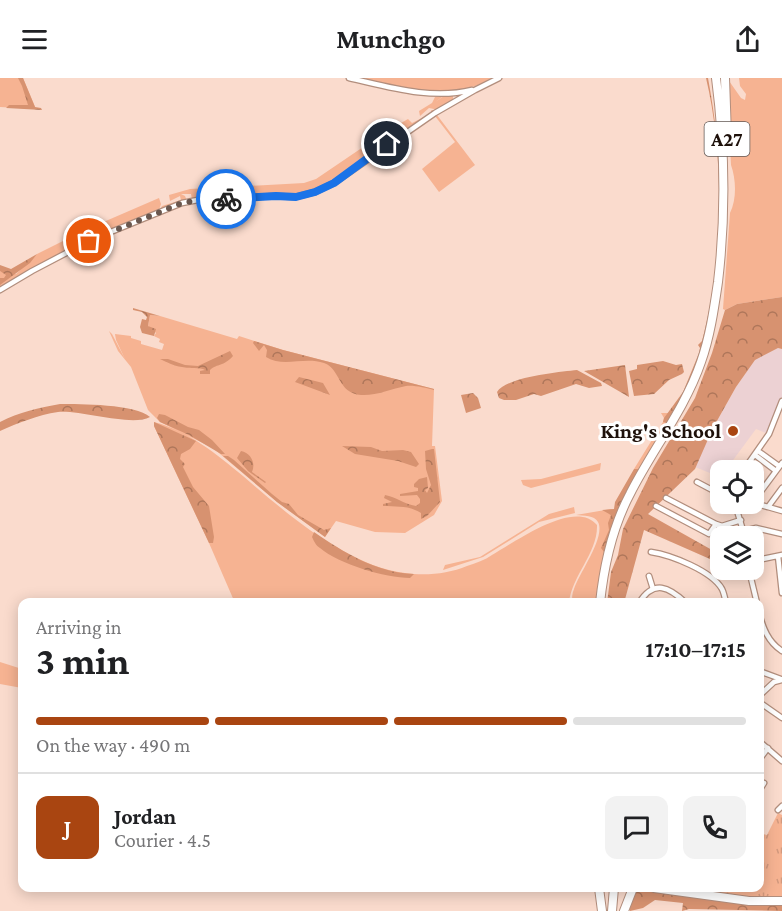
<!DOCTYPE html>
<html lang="en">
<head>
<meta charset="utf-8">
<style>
	:root { --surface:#fff; --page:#f2f2f2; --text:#202124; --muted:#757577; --line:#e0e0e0; --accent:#a94511 }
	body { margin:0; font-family:"Crimson Pro",serif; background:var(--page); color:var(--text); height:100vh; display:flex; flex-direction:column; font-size:22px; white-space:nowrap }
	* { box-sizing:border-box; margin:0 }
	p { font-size:20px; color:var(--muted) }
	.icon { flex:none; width:33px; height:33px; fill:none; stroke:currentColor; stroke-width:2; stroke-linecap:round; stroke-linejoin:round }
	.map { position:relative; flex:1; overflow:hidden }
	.details { position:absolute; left:18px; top:520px; width:746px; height:294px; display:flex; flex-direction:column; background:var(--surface); border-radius:12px; box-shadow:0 3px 15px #0003 }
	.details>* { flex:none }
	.fabs { position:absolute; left:710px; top:382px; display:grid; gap:12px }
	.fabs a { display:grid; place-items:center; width:54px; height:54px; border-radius:12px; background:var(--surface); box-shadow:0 3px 15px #0003; font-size:30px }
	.pin { position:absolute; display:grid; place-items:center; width:51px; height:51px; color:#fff; margin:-26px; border:3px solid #fff; border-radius:50%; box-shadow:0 2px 6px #0007 }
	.courier { position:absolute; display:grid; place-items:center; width:60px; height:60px; margin:-30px; border:4px solid #1a73e8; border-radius:50%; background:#fff; color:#222; box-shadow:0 2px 8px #0007 }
	.headline em { font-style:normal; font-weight:700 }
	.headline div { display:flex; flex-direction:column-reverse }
	.headline { display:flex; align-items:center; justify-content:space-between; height:102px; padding:0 18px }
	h1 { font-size:39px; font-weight:700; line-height:45px }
	.bar { display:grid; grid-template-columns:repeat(4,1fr); gap:9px 6px; align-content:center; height:72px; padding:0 18px }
	.bar i { height:8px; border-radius:4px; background:var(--line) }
	.bar .current { background:var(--accent) }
	.bar p { grid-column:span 4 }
	.line { display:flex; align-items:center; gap:15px; padding:0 18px; border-top:2px solid var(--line) }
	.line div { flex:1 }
	.round { display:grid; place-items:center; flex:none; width:63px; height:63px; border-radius:12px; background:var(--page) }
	header { display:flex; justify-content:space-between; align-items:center; height:78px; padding:0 18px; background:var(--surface); font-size:27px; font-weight:700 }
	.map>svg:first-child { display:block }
</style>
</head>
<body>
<header><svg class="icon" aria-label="menu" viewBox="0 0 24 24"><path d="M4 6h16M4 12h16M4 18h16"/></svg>Munchgo<svg class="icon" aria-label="share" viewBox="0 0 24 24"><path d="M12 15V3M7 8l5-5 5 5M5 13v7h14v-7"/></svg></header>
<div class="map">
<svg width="782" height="833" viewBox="0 0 782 833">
	<defs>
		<pattern id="forest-crowns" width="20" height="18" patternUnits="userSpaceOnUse" patternTransform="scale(1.5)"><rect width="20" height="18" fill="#d79270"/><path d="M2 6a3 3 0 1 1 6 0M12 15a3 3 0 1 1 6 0" fill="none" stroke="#ae765a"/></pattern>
		<pattern id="park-tufts" width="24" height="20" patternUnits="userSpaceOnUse" patternTransform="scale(1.5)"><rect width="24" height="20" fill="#f6b392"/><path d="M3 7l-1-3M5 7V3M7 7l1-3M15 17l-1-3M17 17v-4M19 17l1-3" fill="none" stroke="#d2997d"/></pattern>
	</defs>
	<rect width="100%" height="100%" fill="#fadbcd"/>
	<path fill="#ecd1d3" d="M778,270L782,271V319L766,355L756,351L725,393H720V399L695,389L713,350L736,309L755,281Z"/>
	<path fill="#f6b392" d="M0,0H23L36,31L0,29Z
		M359,0H495C449,23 407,11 359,0Z
		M727,0L741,20L745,22L746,16L740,8L739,0H782V219L737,226L725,232L723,231L730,135C737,121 736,101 731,87Z
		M444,18H453V23L439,32L429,30L420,38L419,33L432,25L435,19H442L435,24Z
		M431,32L434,33L433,36L324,109L298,117L192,122L191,116H181L185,118L187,123L161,130L162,128L181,122L180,118L170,123L169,117L190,111L304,105L316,101L400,44L401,45L408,41L412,45L432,35Z
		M437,37L475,87L439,114L422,91L455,64L435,38Z
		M159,120L161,126L159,132L139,140L0,211V193L16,196L37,176L85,152Z
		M150,237L160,238L237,261L239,258L283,272L434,311L432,368H435L442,423L434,437L405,455L375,454L336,443L325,459L277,424L213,370L160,344L148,332L131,289L118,273L109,253L112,256L125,281L116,262L115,256L131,258V260L141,263V266L162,272L164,266L159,264L160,261L154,258L156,255L148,248Z
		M661,335H674L639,391H634L663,344L664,340Z
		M154,344C189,353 216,376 243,398C286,435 347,488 405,495C425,498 448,496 467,488C476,485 485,482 492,477C515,464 575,420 597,447C598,475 572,497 569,525H235L209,465L154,348Z
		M601,385L600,392L531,410L523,407L521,402L541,401Z
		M574,429L575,435L539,444L483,479L443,492L445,487L480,479L549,436Z
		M611,431L619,434L601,490L596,525H572C572,520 572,515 574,511C579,495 606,459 598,444C594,437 584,438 576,437Z
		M0,584L22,591V610L0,606Z"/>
	<path fill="url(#forest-crowns)" d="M18,0H23L35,29L41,30L42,32L6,30L9,27H28L22,8Z
		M706,0H708C721,70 723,129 715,200C712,225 709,251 700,275C692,300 680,323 667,345L663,344L664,340L683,314L699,275L700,270L698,267L702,263C723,185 725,79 706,0Z
		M37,176L30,185L0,207V200H4L6,197L0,193V187L11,191Z
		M782,219V271L778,270L755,282L736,309L713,350L695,391L648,436L712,472L720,473L719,485L644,452L624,525H607L611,494L618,477L623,451L653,390L695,320L712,275L725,232L737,226Z
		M133,230L160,238L150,237L148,248L156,251L154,258L142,255L140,249L142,241L146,242L147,239L142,234L133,232Z
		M254,263L283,272L434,311V312C426,310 414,307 406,308C391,311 376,318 361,317C337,315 341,291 324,285C304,278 284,290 266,279L267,272L264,267L259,273L253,265Z
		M230,273L233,278C223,289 218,285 210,292V296H200V293L205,292C200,289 190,291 182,289C173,288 167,284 160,281H168L185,287L198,288Z
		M663,283L676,287L682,286L684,294L682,296L669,302L654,316L634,318L629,293L637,291V287Z
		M625,287L629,319L584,293Z
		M577,292L601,305L602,308L589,310L576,306L541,318L534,316L516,322H504L499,320L497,314C506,299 559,294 577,292Z
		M299,299L323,305L330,317L295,304Z
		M473,315L478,320L481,330L466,335L461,317Z
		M60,326C80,326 136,326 150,339C132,349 82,332 58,334C38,337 18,345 0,353V344C19,334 39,330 60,326Z
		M159,336L165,337L188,349L199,352L212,362L225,376H221L189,357L160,344L157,340Z
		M154,344L196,363L190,371L181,376L180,381L185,386L183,389L193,409L209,428L214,459L213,465H209L154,348Z
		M342,368L371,369L382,373L403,372L411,374L419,386L416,389L398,383L355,376Z
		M432,371H434L440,424L427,438L421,441V435C408,427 397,429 383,428V426L392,424L384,420L385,417C396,419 404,426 416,428L420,425V421L417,417L400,418V416L418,413V410L414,409V406L419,401L427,399L428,410L425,412L427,415L431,407L426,391L425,373Z
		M241,373C251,375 256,385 252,394L266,404L265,405L248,393L237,380Z
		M223,378H228L234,382L272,416L282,424L289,426L298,437L324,452L331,450L325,459L277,424Z
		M634,391H639L619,434L601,490L604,474L601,470L609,452L608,445L611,437L602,432L614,431L615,424Z
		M314,454C343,474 377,495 414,496L410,500C385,500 339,486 320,470C316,468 314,463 312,459Z
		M639,810L680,818L782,826V833L689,831L682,833L683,825L655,822L643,830L630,833C630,823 631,816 639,810Z"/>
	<path fill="url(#park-tufts)" d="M778,735L782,737V821L747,820L670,810H759V755L767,757Z"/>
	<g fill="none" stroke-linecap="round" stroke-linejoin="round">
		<defs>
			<path id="minor" d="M349,0C389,9 431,22 472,12
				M0,212L32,193L91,162L182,125L203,121L276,118L295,119L315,114L334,105L435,35L475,12L499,0
				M758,373L779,388
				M755,377L776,393
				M743,393L769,356L782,323
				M697,404L716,414H720
				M666,420L716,446L722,448L741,442
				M753,424L782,385
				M753,425L768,429L782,410
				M735,426L745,459
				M656,428L709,456L716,446
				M768,429L782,433
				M738,434L751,426
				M744,453L756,450L782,456
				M651,474C671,477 712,493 722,511C724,515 725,520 726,525
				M778,478L782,515
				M753,483L782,477
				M749,492L757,525
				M649,498L653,511
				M639,525C654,501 669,509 686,525
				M759,535C763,550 768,564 782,573
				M759,593L781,601
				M759,618L774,604L782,602
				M759,624L782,640
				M759,663L782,683
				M759,682L768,670
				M759,713L764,705
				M778,732L782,728"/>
			<path id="highway" d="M725,0L727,58
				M600,525C604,487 612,450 630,416C652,372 685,331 701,284C710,259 714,231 718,204C726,136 725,68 716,0
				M599,810L602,833
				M654,810L749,823H782
				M612,833L614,810
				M624,833L633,810"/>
		</defs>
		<use href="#minor" stroke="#b28e7d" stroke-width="7"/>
		<use href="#highway" stroke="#b28e7d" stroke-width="10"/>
		<use href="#minor" stroke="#fff" stroke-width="4.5"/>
		<use href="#highway" stroke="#fff" stroke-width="8"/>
	</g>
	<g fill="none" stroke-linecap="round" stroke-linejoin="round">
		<path stroke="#6b584f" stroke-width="6" stroke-dasharray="0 10.8" d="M89,163L182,125L204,121H226"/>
		<path stroke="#1a73e8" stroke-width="8" d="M226,121L276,118L296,119L315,114L334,105L387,66"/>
	</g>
	<circle fill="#a94511" stroke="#fff" stroke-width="2" cx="733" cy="353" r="6"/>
	<g text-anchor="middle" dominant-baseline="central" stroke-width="6" stroke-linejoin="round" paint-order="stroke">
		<rect fill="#fff" stroke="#625854" stroke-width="1.5" x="704.5" y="44" width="45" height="34" rx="4.5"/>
		<g font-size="20" font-weight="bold" fill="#1e110b">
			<text x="727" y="61">A27</text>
		</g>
		<g font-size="21" font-weight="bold" fill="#1e110b" stroke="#fff" text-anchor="end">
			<text x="721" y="353">King's School</text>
		</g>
	</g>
</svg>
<div class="fabs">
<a><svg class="icon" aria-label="locate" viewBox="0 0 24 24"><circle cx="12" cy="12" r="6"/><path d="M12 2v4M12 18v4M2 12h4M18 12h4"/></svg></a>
<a><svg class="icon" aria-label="layers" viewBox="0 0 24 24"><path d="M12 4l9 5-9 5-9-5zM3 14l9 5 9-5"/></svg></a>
</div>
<div class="pin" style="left:89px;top:163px;background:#ea580c"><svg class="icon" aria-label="bag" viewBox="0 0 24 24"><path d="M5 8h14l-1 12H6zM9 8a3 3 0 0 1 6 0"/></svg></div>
<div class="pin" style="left:387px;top:66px;background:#1f2937"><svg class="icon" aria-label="home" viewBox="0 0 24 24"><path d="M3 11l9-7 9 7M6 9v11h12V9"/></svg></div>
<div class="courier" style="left:226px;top:121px"><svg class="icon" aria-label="bike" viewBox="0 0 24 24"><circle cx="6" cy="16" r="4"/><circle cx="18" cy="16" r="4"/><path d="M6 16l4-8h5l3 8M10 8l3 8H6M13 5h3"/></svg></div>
<section class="details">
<div class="headline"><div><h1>3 min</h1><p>Arriving in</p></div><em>17:10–17:15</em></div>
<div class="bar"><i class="current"></i><i class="current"></i><i class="current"></i><i></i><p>On the way · 490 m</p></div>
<div class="line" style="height:108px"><b class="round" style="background:var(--accent);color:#fff">J</b><div><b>Jordan</b><p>Courier · 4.5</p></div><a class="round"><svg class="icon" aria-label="chat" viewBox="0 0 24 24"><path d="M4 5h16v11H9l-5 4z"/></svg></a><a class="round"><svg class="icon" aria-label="phone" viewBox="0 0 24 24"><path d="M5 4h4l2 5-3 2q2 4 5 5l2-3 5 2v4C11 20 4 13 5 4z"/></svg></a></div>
</section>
</div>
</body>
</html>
